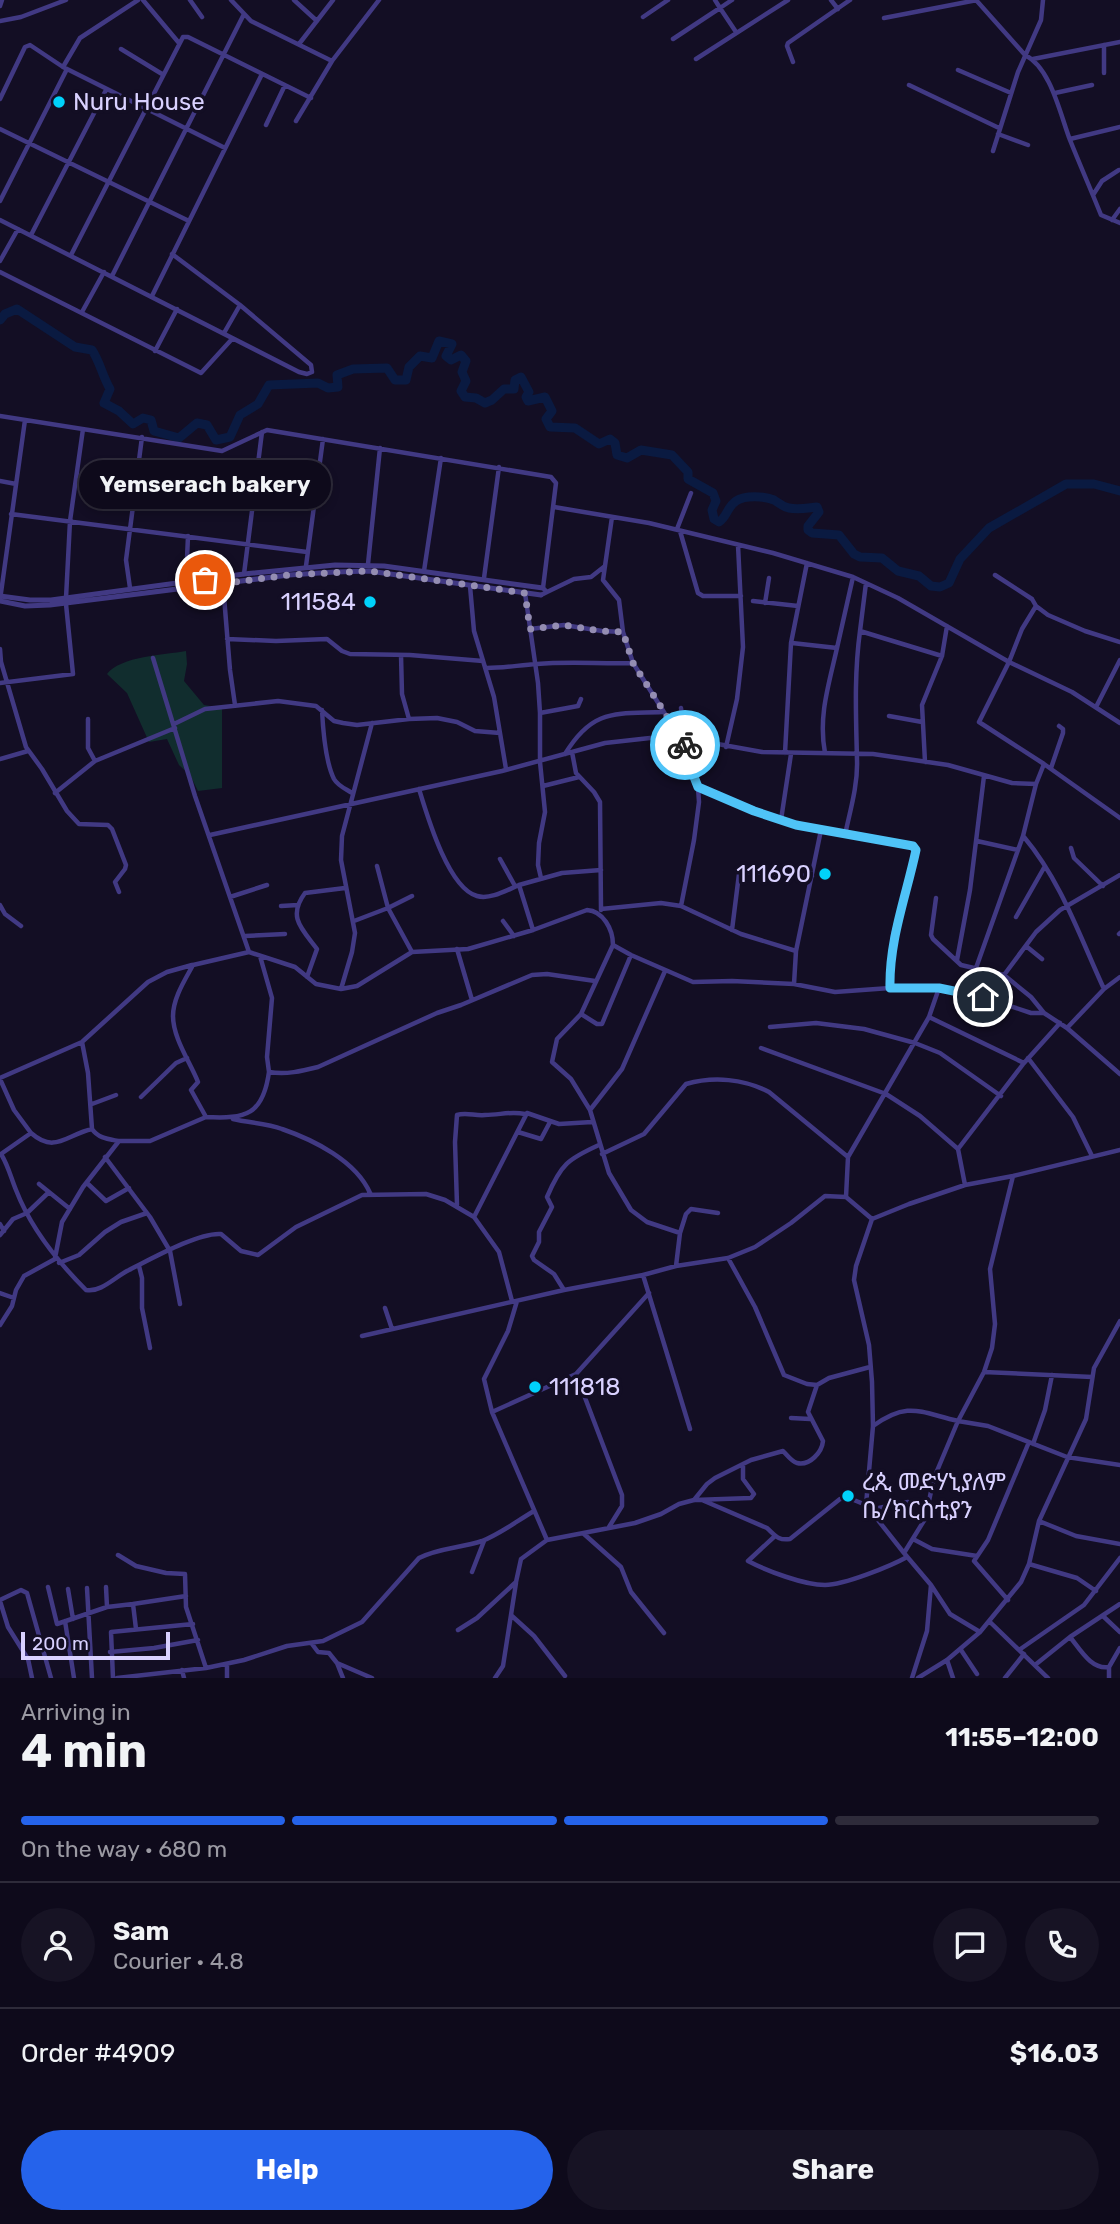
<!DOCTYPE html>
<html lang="en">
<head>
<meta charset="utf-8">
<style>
	:root { --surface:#0e0a1b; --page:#171324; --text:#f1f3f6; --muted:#9b9aa3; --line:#2e2b3a; --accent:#2563eb }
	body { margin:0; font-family:Rubik,"Noto Sans Ethiopic",sans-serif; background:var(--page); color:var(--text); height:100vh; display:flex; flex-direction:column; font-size:26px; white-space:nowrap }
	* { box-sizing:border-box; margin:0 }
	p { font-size:23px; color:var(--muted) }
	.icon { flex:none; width:38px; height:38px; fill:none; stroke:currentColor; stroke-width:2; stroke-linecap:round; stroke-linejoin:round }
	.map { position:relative; height:1678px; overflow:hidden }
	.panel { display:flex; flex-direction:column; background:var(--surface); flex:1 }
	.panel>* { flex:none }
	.scale { position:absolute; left:21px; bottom:18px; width:149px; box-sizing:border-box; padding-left:7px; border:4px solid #d9d1ff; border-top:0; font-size:19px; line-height:24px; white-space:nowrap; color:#d9d1ff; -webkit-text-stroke:5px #130e24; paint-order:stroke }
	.pin { position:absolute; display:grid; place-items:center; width:60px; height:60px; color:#fff; margin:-30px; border:4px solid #fff; border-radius:50%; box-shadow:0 2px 7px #0007 }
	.courier { position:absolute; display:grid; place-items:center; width:70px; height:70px; margin:-35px; border:5px solid #4fc3f7; border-radius:50%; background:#fff; color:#222; box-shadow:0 2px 9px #0007 }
	.bubble { position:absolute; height:49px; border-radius:24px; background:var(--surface); box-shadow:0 4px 10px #0003,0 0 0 2px var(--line); font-size:23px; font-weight:700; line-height:49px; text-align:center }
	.headline em { font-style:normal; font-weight:700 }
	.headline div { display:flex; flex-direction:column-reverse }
	.headline { display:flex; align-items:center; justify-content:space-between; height:119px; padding:0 21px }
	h1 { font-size:46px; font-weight:700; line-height:52px }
	.bar { display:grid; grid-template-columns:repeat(4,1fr); gap:10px 7px; align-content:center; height:84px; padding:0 21px }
	.bar i { height:9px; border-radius:5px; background:var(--line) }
	.bar .active { background:var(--accent) }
	.bar p { grid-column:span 4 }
	.line { display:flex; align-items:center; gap:18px; padding:0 21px; border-top:2px solid var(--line) }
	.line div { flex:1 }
	.round { display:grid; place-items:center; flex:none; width:74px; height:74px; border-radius:37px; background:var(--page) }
	.action { display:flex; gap:14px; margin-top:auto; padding:14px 21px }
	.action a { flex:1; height:80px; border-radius:42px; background:var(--accent); color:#fff; font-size:28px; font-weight:700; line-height:80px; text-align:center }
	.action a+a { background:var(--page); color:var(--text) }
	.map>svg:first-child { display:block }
</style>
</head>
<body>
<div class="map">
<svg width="1120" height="1678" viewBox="0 0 1120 1678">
	<rect width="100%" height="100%" fill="#130e24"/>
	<path fill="#112d2e" d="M186,651L187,664L184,681L204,705L222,708V788L198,791L190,775L179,765L167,739L149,742L127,693L107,674C121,656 164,655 186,651Z"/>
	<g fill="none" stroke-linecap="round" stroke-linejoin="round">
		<path stroke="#0a1a41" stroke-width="9" d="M0,320L5,314L17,309L75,347L92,350C100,362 102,375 110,389L104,403L119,411L133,424L143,418L151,420L154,431L179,438L197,423L207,425L216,440L230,437L240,415L258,404L269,385L318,383L328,388L338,387L337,375L353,369L387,368L395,380H406L409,367L420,356L432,358L439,341L452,344L446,356L451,360L461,355L466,361L462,372L466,381L461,391L465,397L476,398L485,403L492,400L504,389H514L515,380L521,377L529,392L526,397L528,401L545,397L552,411L546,419L550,427L575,428L599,444L610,439L615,443L617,455L627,458L641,450L672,455L688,472V479L713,493L716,501L712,510L714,519L719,522C727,517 727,507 736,501C745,495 764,496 774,500C779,503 783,507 789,508C798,510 807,508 817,507L819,512L808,526V530L812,533L839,535L854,554L860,557L882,558L898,571L919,576L931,586L940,587L949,583L960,559L989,528L1066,484H1094L1120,491"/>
		<path stroke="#413983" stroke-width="4.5" d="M143,0L179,43
			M190,0L202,17
			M231,0L251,21L332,61
			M294,0L317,21
			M715,0L720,8L732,0
			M831,0L838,9
			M976,0L1025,55C1051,68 1060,114 1070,140C1080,165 1091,190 1101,215L1120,223
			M0,6L2,0
			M643,17L668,0
			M884,18L977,0
			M0,21L21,17L66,0
			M673,39L720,8L736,32
			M299,44L333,0
			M1104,45V73
			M121,49L162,74
			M696,59L788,0
			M1033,59L1120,42
			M793,62L787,46L788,43L850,0
			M63,67L80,38L138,0
			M958,70L1011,93
			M909,85L999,128
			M1055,93L1092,85
			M0,99L25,47L30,45L63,67L225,148
			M296,121L332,61L379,0
			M266,125L285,85
			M0,129L189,221
			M998,134L1028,145
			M1070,139L1120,127
			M993,151L1018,72L1041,20L1043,0
			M1093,195L1102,181L1119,170
			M0,201L67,69
			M0,220L299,372L307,374L312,372L311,365L240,305L172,254
			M1112,220L1120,209
			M31,235L106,90
			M71,255L183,37H188L311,98
			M0,261L18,229
			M0,272L201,373L232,339
			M112,276L244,14
			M152,296L262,74
			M82,312L104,272
			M224,333L240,305
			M155,351L177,309
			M0,416L222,451L267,430L551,477L556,483L543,588L547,592L541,595
			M0,481L16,484
			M554,507L649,523L773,553L853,577L898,598L1009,662L1072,692L1120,723
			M11,514L307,552
			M612,517L603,580L619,600L623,632
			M677,529L691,493
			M680,531L698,593L703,596H741
			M368,564L380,448
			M306,566L323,439
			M424,571L441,458
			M244,574L262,432
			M995,575L1032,599L1036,606L1048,615L1085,631L1120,642
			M484,578L499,467
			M186,582L188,536
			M866,583L860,631L942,656
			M223,584L230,670L235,705
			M470,586L474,631L494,697L500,733
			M130,588L126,560L142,437
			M547,592L574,579L591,577L605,566
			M525,593L538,683L540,713V762L545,812L539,843L538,865L541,878
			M66,598L70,521L83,429
			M0,600L25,420
			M753,601L798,606
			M765,603L769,578
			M1036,606L1022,629L1009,662L979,722L1044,764L1120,818
			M530,629L564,625L602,631L623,632L633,663
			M860,631C854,675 856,716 857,760C858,785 850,811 845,835L911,845L916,851L893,935L890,988
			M227,639L276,641L327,639L342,651L350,654L410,655L483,661
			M792,643L837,648L853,577
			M0,649L1,662L26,747L42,769L67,811L79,824L108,825L112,829L126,865L125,869L115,882L119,892
			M401,655L402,694L409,719
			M153,658L195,796L249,952L295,967L316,984L341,989L357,986L412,952L468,949L533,930L587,910C603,911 613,929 613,945L631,955L693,982L732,981L794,984L835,992L890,988H939L983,997L1031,1013H1044
			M487,668C504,668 520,665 537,664C568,661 601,664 633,663L679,736
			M0,683L73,674L66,604
			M1096,707L1120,660
			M322,710C323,730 325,761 334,779C338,786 346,789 352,793
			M540,713L578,706L581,699
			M889,716L922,722
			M88,719V748L95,761
			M174,724L205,709L278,701L316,706L334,721L343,723L357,725L409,719L437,718L457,722L475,731L500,733L506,769
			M726,747L737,699L743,647L738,545
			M572,752L576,773L594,792L600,802L601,910
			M785,753L791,643L807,563
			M825,753C818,716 829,684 837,648
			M565,754C593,708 616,714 662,712
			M0,759L28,751
			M925,762L922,705L942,656L947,626
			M1051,768L1063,733V729L1059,726
			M543,786L579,777
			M698,787L796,825L845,835
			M419,789C427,815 448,888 477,896C490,900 507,890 519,885
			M55,793L95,761L175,728
			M781,820L791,754
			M210,835L502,771L605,743L650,738L679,737L762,752L873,754L948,765L1012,783L1036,784
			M1024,837C1061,881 1080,937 1104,989
			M977,841L1018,850
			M1071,848L1074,858L1103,886
			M500,859L515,886
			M377,866L388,908L412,896
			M230,897L267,885
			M936,898L931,935L933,939L961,965L1004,975L1031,997L1044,1013L1067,1028L1120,1074
			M0,905L5,914L21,926
			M281,906L298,905
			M681,906L694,840L699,802L698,787L689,764L681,708
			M601,909L661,903L681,906L741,934L796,951
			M1016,917L1045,866
			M354,921L388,908L412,952
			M503,921L514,936
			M533,930L519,885L562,873L601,870
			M732,930L739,874L746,872L812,876
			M1119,934L1120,933
			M245,936L285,934
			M613,945L581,1014L557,1039L552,1062L571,1079L590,1110L609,1173L631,1210L647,1222L680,1233L676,1266
			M1026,946L1042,959
			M457,949L472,1000
			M249,952L193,965C185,980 173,998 173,1016C173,1038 190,1062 198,1082L191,1090L206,1117C246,1119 263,1115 269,1072
			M260,956L272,998L267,1057L269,1072C286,1075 302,1071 318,1067L437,1013L461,1005L532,975L547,974L595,981
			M957,960L970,890L984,776
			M976,968L1023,836L1036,784L1044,764
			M1004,975L1036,932L1060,910L1120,875
			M307,977L317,949C302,929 287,917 305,893L345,888
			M794,984L796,951L821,830
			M341,989L352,952L355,933L341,860L342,836L372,723
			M581,1014L597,1024H602L631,955
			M929,1017L1024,1063
			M770,1027L816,1023L864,1029L915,1043L940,1053L1001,1096
			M1067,1028L1104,989L1120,977
			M82,1042L88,1073L92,1129C98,1138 108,1139 118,1141
			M761,1048L886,1094L920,1116L958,1149L965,1185
			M1028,1058L1073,1117L1092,1156
			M0,1078L82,1042L148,982L167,972L192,965
			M0,1079L14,1110L31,1133
			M141,1097L176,1063L187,1058
			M92,1104L116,1095
			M590,1110L622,1069L665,971
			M233,1119C249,1123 267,1123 282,1129C314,1140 356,1161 370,1193
			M92,1129C66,1135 55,1154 31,1133L1,1154C8,1165 11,1178 16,1190C31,1229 57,1261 86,1290C101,1293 116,1276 129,1270C151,1259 199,1232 221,1234L241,1251L258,1255L296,1227L362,1195L426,1194L445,1200L474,1217L499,1252L512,1301
			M518,1132L541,1139L550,1122
			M958,1149L1024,1063L1060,1023
			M602,1154L644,1134L686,1084C714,1076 744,1079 769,1092L848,1157
			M105,1157L150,1217L170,1251L180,1304
			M1013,1176L990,1269L995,1324L992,1348L984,1372L958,1421L988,1426L1067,1457L1120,1465
			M87,1183L106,1201L129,1188
			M39,1184L70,1209
			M457,1205L455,1142L457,1115C466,1112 475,1116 485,1115C500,1115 510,1111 525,1114
			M474,1217L527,1113L559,1124L592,1122
			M872,1219L846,1197L848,1157L929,1017L939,988
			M0,1224L4,1231
			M680,1233L686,1214L691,1209L718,1213
			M0,1235L13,1219L27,1213L49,1192
			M55,1258L62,1222L83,1187L119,1141H150L206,1117
			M728,1258L755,1307L784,1375L807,1384L817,1385L829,1378L870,1367
			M59,1263L79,1255L105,1232L121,1222L147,1213
			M139,1266L142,1278V1308L150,1348
			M643,1275L690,1429
			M564,1290L554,1274L534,1260L532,1256L539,1242V1232L552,1207L547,1197C561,1164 568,1159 599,1145
			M0,1293L14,1298
			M649,1293L576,1374L492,1412L547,1540L635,1523L661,1514L679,1504L694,1500L751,1498L754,1494L743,1479V1464
			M385,1308L392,1329
			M0,1325L12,1306L16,1290L24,1276L55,1259
			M362,1336L564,1290L643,1275L676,1266L728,1258L755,1247L791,1223L825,1196L846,1197
			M984,1372L1092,1377
			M576,1374L622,1495V1506L609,1527
			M492,1412L484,1379L508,1331L517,1301
			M791,1418L810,1419
			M873,1426C908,1401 919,1412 958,1421L934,1478L925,1519L904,1553L931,1585
			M1033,1444L1045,1410L1052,1375
			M694,1500L707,1484L715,1478L751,1460L783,1451C786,1454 792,1462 797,1463C810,1466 822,1452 823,1441L808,1412L817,1385
			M702,1500L767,1528C775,1535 778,1541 790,1539L840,1499L849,1498L866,1505
			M869,1510L908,1502
			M1039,1521L1076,1536L1120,1544
			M584,1534L621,1567L631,1592L664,1633
			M775,1536L748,1561C767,1571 804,1585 825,1585C844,1585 891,1566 907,1557
			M913,1539L932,1549L977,1556
			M904,1553L866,1505L873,1426L872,1382L869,1345L854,1280L856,1266L872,1219L909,1204L965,1185L1013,1176L1120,1150
			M118,1555L136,1566L166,1573L185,1574L186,1607L206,1668
			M1029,1564L1077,1578L1096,1591
			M472,1572L484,1541
			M48,1587L57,1624L107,1607L133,1604
			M106,1587L107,1607
			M87,1588L92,1678
			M68,1589L73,1619
			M0,1600L21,1590L27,1593L51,1678
			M1008,1600L974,1561L988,1540L1029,1442
			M0,1601L8,1627L28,1659L32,1678
			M512,1616L534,1636L565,1676
			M1104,1617L1120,1632
			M65,1621L74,1678
			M990,1622L1048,1678
			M136,1629L133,1604L186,1596
			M458,1630L477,1618L516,1582L521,1559L547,1540
			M1070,1637C1080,1649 1091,1670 1109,1667
			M312,1644L318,1652L329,1653L337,1663L372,1678
			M961,1650L977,1674
			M1019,1650L1084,1605L1120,1558
			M110,1652L154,1648L198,1640
			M947,1660L953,1678
			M337,1663L343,1678
			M1035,1665L1070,1637L1120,1604
			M182,1670L184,1678
			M113,1678L111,1632L193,1624
			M117,1678L206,1668L244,1660L287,1646L323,1641L362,1622L419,1558C438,1548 461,1548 482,1541C500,1534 517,1521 534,1511
			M227,1678V1664
			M495,1678L503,1666L516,1583
			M912,1678L927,1631L931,1585L950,1614L980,1632
			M918,1678L947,1660L980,1632L1021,1582L1029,1564L1039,1521L1086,1419L1094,1368L1120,1321
			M1005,1678L1024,1654
			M1109,1678V1667L1120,1648"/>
		<path stroke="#413983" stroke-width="5" d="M0,596L30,600H51L244,574L335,565L384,566L543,588
			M0,601L25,606L50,605L289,575L335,572L369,571L541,595"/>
	</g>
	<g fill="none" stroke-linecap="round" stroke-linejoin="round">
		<path stroke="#948db2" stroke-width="7" stroke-dasharray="0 12.6" d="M205,580V586L289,575L369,571L525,593L530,629L564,625L601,631L623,632L633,663L680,737L684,738L685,745"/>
		<path stroke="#4fc3f7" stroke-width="9" d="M685,745L689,764L698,787L754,811L796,825L913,846L916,850C906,897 889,940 890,988H939L983,997"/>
	</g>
	<g fill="#00d2fb" stroke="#130e24" stroke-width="2.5">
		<circle cx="59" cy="102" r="7"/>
		<circle cx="370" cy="602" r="7"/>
		<circle cx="825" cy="874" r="7"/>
		<circle cx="535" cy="1387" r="7"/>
		<circle cx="848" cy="1496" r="7"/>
	</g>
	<g text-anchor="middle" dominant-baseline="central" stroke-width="7" stroke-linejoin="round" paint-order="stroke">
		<g font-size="24" fill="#d9d1ff" stroke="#130e24" text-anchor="start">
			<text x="73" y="102">Nuru House</text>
			<text x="356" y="602" text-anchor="end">111584</text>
			<text x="811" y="874" text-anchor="end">111690</text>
			<text x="549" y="1387">111818</text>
			<text x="862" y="1482">ረጲ መድሃኒያለም<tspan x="862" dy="28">ቤ/ክርስቲያን</tspan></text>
		</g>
	</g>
</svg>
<div class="scale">200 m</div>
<div class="pin" style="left:205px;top:580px;background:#ea580c"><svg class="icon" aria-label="bag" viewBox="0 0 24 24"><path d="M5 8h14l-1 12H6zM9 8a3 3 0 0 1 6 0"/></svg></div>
<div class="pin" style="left:983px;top:997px;background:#1f2937"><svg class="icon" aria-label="home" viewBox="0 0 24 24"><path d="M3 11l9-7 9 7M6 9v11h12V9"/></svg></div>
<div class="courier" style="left:685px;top:745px"><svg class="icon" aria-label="bike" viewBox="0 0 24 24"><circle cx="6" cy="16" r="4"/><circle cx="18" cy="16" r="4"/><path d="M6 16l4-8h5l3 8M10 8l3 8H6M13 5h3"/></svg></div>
<div class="bubble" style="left:79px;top:460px;width:252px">Yemserach bakery</div>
</div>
<section class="panel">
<div class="headline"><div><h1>4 min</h1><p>Arriving in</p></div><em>11:55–12:00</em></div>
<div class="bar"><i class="active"></i><i class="active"></i><i class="active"></i><i></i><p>On the way · 680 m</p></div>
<div class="line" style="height:126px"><a class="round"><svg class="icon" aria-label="person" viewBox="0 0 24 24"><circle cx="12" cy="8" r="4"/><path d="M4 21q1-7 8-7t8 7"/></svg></a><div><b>Sam</b><p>Courier · 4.8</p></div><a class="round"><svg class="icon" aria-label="chat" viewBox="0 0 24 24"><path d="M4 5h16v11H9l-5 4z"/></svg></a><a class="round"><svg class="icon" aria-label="phone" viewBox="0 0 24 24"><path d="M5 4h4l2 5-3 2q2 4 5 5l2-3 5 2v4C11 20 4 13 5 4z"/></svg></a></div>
<div class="line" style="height:91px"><div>Order #4909</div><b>$16.03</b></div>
<div class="action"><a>Help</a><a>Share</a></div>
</section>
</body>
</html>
